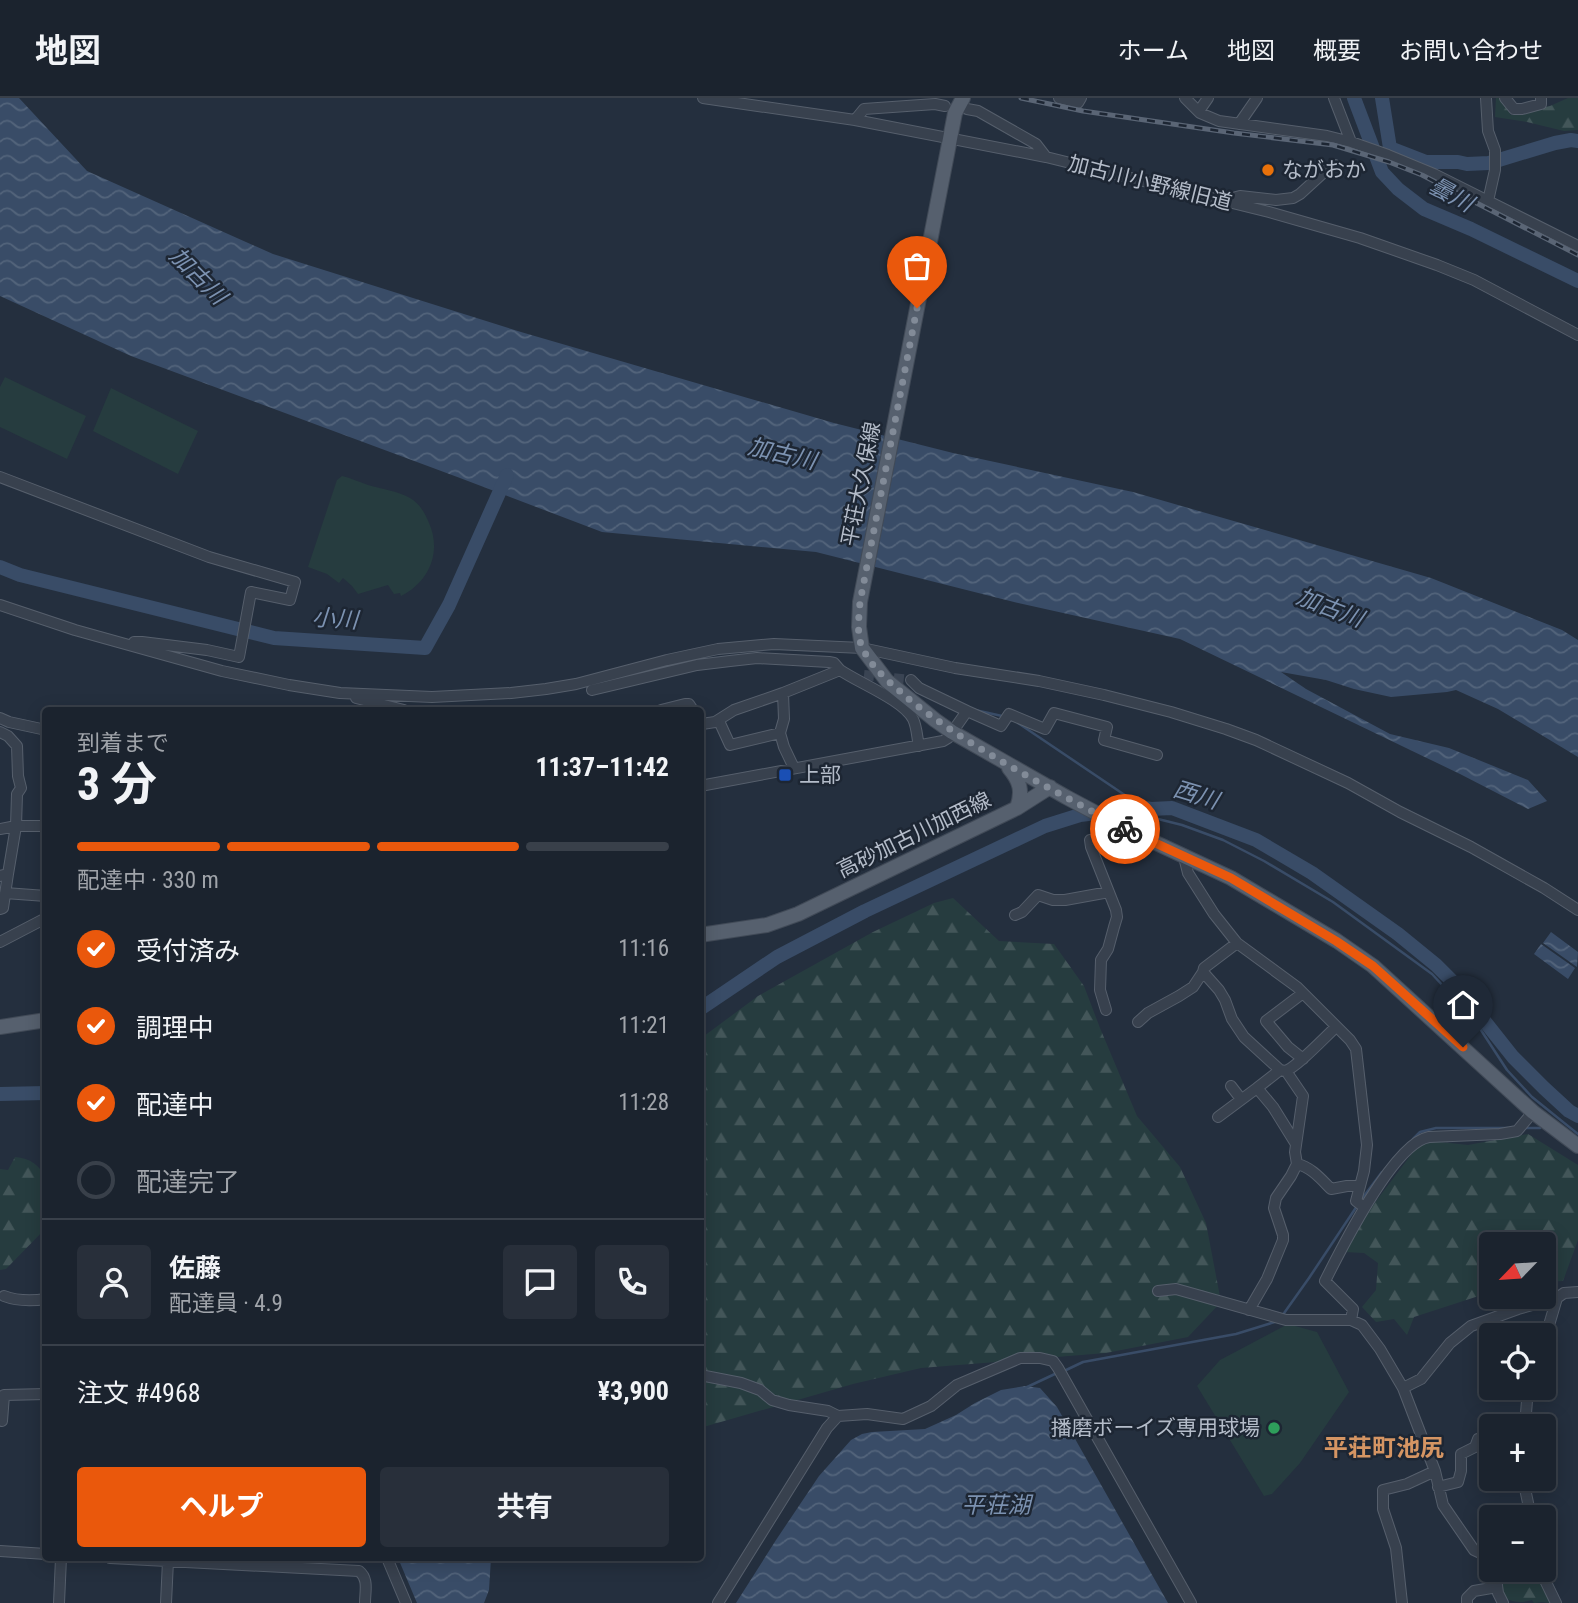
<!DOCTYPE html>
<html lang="ja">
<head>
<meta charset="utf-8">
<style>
	:root { --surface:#1b232e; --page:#282f3a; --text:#f1f3f6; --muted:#a0a4aa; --line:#39404a; --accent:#ea580c }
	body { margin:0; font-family:"Roboto Condensed","Noto Sans JP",sans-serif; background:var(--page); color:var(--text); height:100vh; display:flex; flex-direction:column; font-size:26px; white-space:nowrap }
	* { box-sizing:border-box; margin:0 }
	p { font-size:23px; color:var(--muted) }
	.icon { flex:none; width:38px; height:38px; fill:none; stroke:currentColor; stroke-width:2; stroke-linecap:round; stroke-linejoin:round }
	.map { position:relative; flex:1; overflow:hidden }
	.sheet { position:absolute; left:42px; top:609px; width:662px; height:854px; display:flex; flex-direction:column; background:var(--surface); border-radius:7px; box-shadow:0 4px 18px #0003,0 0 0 2px var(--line) }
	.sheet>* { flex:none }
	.needle { width:46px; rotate:245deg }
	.tools { position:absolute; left:1479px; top:1134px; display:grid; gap:14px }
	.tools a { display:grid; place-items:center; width:77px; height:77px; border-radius:7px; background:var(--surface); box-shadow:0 4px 18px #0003,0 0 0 2px var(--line); font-size:35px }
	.pin { position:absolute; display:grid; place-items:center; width:60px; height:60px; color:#fff; margin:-72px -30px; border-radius:50% 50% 50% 0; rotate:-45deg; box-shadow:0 0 7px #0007 }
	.pin .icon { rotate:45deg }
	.courier { position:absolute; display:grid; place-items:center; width:70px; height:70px; margin:-35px; border:5px solid #ea580c; border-radius:50%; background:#fff; color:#222; box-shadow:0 2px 9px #0007 }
	.head em { font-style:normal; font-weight:700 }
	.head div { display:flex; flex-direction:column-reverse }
	.head { display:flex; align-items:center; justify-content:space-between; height:119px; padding:0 35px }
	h1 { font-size:46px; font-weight:700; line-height:52px }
	.bar { display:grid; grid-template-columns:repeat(4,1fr); gap:10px 7px; align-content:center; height:84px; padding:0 35px }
	.bar i { height:9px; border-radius:5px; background:var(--line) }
	.bar .active { background:var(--accent) }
	.bar p { grid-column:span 4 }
	.line { display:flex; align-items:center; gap:18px; padding:0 35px; border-top:2px solid var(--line) }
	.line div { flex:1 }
	.round { display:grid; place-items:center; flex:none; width:74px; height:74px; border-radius:7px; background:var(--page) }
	ol { padding:0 35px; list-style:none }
	li { display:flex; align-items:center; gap:21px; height:77px }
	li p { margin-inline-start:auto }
	li .icon { padding:7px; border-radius:50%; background:var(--accent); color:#fff; stroke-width:4 }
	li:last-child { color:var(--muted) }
	li i { width:38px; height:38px; border:4px solid var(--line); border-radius:50% }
	.button { display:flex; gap:14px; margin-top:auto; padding:14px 35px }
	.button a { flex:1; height:80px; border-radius:7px; background:var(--accent); color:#fff; font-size:28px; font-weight:700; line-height:80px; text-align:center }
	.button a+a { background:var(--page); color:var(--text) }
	header { display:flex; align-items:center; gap:42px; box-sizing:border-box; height:98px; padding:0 35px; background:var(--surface); border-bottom:2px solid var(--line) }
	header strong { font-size:33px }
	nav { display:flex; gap:38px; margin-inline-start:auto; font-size:24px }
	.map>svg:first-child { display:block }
</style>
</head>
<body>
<header>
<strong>地図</strong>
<nav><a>ホーム</a><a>地図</a><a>概要</a><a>お問い合わせ</a></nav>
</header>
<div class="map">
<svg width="1578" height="1505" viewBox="0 0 1578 1505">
	<defs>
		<pattern id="forest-firs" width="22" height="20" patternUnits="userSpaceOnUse" patternTransform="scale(1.75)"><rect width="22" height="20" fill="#263c3f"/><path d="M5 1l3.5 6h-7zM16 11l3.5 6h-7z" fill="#435659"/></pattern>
		<pattern id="water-waves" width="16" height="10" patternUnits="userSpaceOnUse" patternTransform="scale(1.75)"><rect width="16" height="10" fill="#394c67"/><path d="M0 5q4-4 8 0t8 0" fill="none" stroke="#53647b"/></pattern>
	</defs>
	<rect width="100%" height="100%" fill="#242f3e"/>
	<path fill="#263c3f" d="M5,279L86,318L67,361L0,329V289Z
		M111,290L198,333L178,376L93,333Z
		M342,378C351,380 359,384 368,387C382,391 397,393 410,400C420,406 425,415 429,425C442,454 429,484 401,498L400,495L394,496L388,487L358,496L352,488L343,480L339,485L327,476L308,469L337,382Z
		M1288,1226L1317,1234L1349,1294L1300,1365L1272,1396L1264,1398L1197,1288L1220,1262Z"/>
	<path fill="url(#forest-firs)" d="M1496,0H1499L1511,17L1550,8L1568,0H1578V32L1564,33L1527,24L1495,19Z
		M953,800L999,843L1054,846L1084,888L1100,930L1137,1018L1180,1069L1206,1125L1221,1204L1188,1239L1106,1255L921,1270L853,1286L700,1330V941L758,898L873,834L934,805Z
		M1528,1036L1578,1067V1142L1563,1183L1544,1184V1146H1491V1194L1414,1219L1407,1237L1394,1221L1376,1224L1362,1209L1376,1192L1378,1165L1364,1155L1345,1154L1367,1115L1417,1049L1431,1043L1468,1047Z
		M15,1059C30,1060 40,1067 46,1081L45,1131L6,1171L0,1172V1071L8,1072Z
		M1525,1405L1527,1419H1501L1499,1407Z
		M1498,1472H1537L1551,1505L1542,1504L1534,1505L1532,1502C1522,1505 1514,1505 1505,1500Z"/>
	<path fill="url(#water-waves)" d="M0,0H19L87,73L273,156L521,234L834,325L953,355L1133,394L1431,480L1562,532L1578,542V659L1498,611L1456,592L1447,594L1391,599L1354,591L1326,582L1281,574L1306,591L1390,636L1449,650L1528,682L1547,703L1528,711L1460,676L1180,541L1014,504L816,454L602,434L460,380L131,258L0,198Z
		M1551,834L1578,854L1577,869L1543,845Z
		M1541,846L1575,870L1568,881L1534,856Z
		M1025,1288L1040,1290L1057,1309L1168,1505H736L776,1442L819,1378L851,1342L862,1336L872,1334L925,1331L956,1317L975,1305L1001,1292Z
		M398,1460H491L489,1492L484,1505H417Z"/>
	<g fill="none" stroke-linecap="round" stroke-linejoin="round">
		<path stroke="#394c67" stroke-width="2.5" d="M975,612L1002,618
			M1018,625L1144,710
			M1118,711L1134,721L1148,723L1154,720L1182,727L1223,742L1264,763L1333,804L1432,876L1457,903L1477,926L1507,972L1532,999L1578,1036
			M1525,1030H1540
			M1413,1041L1420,1034L1436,1030H1508
			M1361,1102L1382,1074
			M1282,1218L1309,1180L1357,1108
			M1064,1273L1083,1264L1236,1236L1278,1223
			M1025,1290L1057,1275"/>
		<path stroke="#394c67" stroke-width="14" d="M1354,0L1382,74L1398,91L1424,111L1471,131L1578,183
			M1382,0L1390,50L1426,64H1458L1467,66L1489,65L1555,45L1571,42L1578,43
			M0,469L20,477L274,540L425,550L449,507L507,377
			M700,911L777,859L865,813L1045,728L1080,717L1097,715L1131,708L1151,711L1172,710L1256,742L1312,775L1398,836L1436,867L1455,886L1513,959L1544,990L1569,1013L1578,1018
			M0,996L46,995"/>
		<path stroke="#3a4453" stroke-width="10" stroke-dasharray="10 5" stroke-linecap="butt" d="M864,577L911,582"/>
		<defs>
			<path id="minor" d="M703,0L855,22L1046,59L1269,114L1360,140L1437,167L1474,182L1578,237
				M1059,0L1078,5L1081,0
				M1185,0L1200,15L1219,23L1327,38L1351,44L1388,57L1434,76L1578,148
				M1334,0L1351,44
				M1486,0L1488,33L1495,52V72L1488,103
				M1505,0L1514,11H1522L1541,6V0
				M967,11L978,13L1036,46L1046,59
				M1199,13L1208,0
				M855,22L864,11L935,6L945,8
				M1239,26L1257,0
				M1225,102L1240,98L1276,102L1293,100L1300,96L1323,75L1335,67
				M0,379L209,459L295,484L290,502L251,494L239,559L207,552L142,544H134
				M0,507L75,532L222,573L289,587L340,595L432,599L511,595L546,591L576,586L667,562L718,551L774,546L862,550L955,570L1039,583L1104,597L1171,614L1226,631L1256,642L1348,685L1400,714L1471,749L1544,790L1578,812
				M911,582L919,590L967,613
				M592,592L697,567L730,563L757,560L829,564L834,565L840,572
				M783,595L784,621L780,635L784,649L794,670
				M356,600L404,612
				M661,612L685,606H689L693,612
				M0,620L9,624L46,632
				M719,623L730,647L780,635
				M700,625L702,626L715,624L734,612L783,595L840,572C859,585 903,602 913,621C917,629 917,640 919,648
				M0,634L8,638L17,648L18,678L21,690L17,696L16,728L8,776
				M700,688L943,643L948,640L967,613L1001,628L1009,616L1045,631L1054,615L1107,629L1104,642L1157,657
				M0,731L16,728H46
				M1184,759L1188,775L1214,816L1237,845L1297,889L1350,942L1356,951L1367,1047L1364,1073L1356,1103L1364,1109
				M0,778L8,776L3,810L0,811
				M5,795L46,798
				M1015,817L1022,814L1038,797L1053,802H1065L1109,794
				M0,844L46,820
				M1237,845L1204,870L1203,874L1219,892L1225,902L1232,921L1244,939L1280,972
				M1303,895L1266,923L1288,949L1303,961
				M1106,912L1100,892L1101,862L1108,851L1114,829L1117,819L1116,812L1091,749L1090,742L1128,739L1131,734
				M1138,924L1148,915L1179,898L1193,889L1203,874
				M1231,988L1241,1001
				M1218,1019L1257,990
				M1296,1046L1273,1009L1257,990L1280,972C1281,972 1283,973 1285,973C1295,971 1327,937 1336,929
				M1297,1066C1311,1069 1321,1081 1331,1091L1347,1088H1360
				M1158,1193L1176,1191L1286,1222H1351L1362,1227L1380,1251L1403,1290L1435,1373L1443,1407L1474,1452L1491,1460
				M4,1198C17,1203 32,1203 46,1201
				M1249,1212L1267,1181L1283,1142V1137L1274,1110L1276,1100L1291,1078L1297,1066L1295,1054L1303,998L1286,973
				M1351,1222L1353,1211L1325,1183C1341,1151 1394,1045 1429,1039L1500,1036L1517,1033L1533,1014
				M1544,1244L1557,1200
				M700,1277L741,1285L760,1292L772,1302L789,1307L828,1313L838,1318L867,1316L903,1321L931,1308L957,1287L1020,1260H1040L1053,1263L1058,1270L1191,1505
				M1403,1290L1421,1281L1450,1245L1471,1228L1518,1211L1557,1200L1564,1195L1578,1194
				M2,1323L4,1297L46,1296
				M1525,1328L1528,1290
				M1523,1381L1531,1419
				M1438,1389L1458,1384L1461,1373V1356L1475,1349L1478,1341L1491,1342
				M0,1453L46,1456
				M110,1460L359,1473C369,1481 365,1493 365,1505
				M387,1460L406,1505
				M1495,1472L1498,1495L1503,1505
				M1540,1472L1556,1505
				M59,1505L61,1460
				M166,1505L168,1463
				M718,1505L827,1330L838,1318
				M1402,1505L1396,1450L1383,1411V1392L1407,1386L1435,1373
				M1467,1505V1500L1474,1493L1497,1489"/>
			<path id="major" d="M963,0L955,15L860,504L859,529L862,550L887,583L935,622L952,634L1066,699L1126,731L1231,780L1337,843L1373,868L1533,1014L1578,1048
				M1009,670C1020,683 1023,693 1017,710
				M700,837L767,827L798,816L1017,710L1050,689
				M0,929L46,922"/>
		</defs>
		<use href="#minor" stroke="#565f6c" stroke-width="12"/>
		<use href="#major" stroke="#414a57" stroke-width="16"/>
		<use href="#minor" stroke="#38414e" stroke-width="10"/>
		<use href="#major" stroke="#56606e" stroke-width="14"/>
		<defs>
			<path id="rail" d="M1021,0L1083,13L1234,35L1333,47L1389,64L1422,77L1578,157"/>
		</defs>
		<use href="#rail" stroke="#5a6575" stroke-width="5"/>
		<use href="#rail" stroke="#1d2633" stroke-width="2.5" stroke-dasharray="8" stroke-linecap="butt"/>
	</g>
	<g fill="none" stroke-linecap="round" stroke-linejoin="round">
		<path stroke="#828b98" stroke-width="7" stroke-dasharray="0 12.6" d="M917,210L860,504C859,519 856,538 863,551C873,572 893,587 910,602C976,654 1052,691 1125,731"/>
		<path stroke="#ea580c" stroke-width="9" d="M1125,731L1231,780L1336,843L1373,868L1463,949"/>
	</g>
	<circle fill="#e8710a" stroke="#1d2633" stroke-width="2.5" cx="1268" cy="72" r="7"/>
	<rect fill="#1a4fb4" stroke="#1d2633" stroke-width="2.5" x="778" y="670" width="14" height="14" rx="3.5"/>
	<circle fill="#2e9e5b" stroke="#1d2633" stroke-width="2.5" cx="1274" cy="1330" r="7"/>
	<g text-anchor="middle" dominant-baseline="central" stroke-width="5" stroke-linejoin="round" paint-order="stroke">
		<g font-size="21" fill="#b4bcc9" stroke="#1d2633" text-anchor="start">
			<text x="1282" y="72">ながおか</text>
			<text x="799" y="677">上部</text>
			<text x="1260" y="1330" text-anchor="end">播磨ボーイズ専用球場</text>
		</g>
		<g font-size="21" fill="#b4bcc9" stroke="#1d2633">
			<text transform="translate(1150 85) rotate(14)">加古川小野線旧道</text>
			<text transform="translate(861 386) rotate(-79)">平荘大久保線</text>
			<text transform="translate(914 737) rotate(-26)">高砂加古川加西線</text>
		</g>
		<g font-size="23" font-style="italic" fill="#7c92b1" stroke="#1d2633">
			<text transform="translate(1451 97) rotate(28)">曇川</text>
			<text transform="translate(198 178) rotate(45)">加古川</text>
			<text transform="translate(782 356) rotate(13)">加古川</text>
			<text transform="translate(1330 510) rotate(21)">加古川</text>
			<text transform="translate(335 521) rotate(4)">小川</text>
			<text transform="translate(1196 697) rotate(17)">西川</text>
			<text x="996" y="1407">平荘湖</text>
		</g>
		<g font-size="24" font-weight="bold" fill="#d59563" stroke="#1d2633">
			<text x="1384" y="1350">平荘町池尻</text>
		</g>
	</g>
</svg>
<div class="tools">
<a><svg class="needle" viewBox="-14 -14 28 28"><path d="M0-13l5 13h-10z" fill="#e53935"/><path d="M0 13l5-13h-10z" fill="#a0a4aa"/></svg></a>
<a><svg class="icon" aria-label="locate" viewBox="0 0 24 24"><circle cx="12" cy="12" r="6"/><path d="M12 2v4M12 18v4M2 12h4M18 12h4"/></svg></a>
<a>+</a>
<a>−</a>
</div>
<div class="pin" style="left:917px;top:210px;background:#ea580c"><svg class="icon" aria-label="bag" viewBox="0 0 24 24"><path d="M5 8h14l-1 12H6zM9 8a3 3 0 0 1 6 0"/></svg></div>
<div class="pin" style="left:1463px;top:949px;background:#1f2937"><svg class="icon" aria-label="home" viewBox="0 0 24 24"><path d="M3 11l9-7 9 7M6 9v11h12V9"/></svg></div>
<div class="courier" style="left:1125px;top:731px"><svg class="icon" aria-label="bike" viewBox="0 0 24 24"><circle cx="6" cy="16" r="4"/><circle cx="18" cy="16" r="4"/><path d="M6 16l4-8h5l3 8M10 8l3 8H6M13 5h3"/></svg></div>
<section class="sheet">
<div class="head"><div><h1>3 分</h1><p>到着まで</p></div><em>11:37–11:42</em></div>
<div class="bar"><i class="active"></i><i class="active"></i><i class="active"></i><i></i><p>配達中 · 330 m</p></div>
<ol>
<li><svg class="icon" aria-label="check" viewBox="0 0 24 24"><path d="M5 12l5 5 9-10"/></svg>受付済み<p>11:16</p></li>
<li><svg class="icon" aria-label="check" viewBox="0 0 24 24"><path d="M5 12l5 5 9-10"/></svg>調理中<p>11:21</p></li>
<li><svg class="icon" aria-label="check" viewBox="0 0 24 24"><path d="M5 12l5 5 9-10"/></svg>配達中<p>11:28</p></li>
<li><i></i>配達完了</li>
</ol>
<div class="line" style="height:126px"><a class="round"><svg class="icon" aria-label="person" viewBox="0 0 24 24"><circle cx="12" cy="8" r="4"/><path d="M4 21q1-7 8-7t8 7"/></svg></a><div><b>佐藤</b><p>配達員 · 4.9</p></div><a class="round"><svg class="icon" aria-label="chat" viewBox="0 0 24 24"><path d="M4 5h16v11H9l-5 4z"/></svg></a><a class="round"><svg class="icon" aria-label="phone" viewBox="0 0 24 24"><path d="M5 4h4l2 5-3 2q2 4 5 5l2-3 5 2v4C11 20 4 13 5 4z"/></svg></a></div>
<div class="line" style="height:91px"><div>注文 #4968</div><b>¥3,900</b></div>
<div class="button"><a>ヘルプ</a><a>共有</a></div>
</section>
</div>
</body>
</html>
